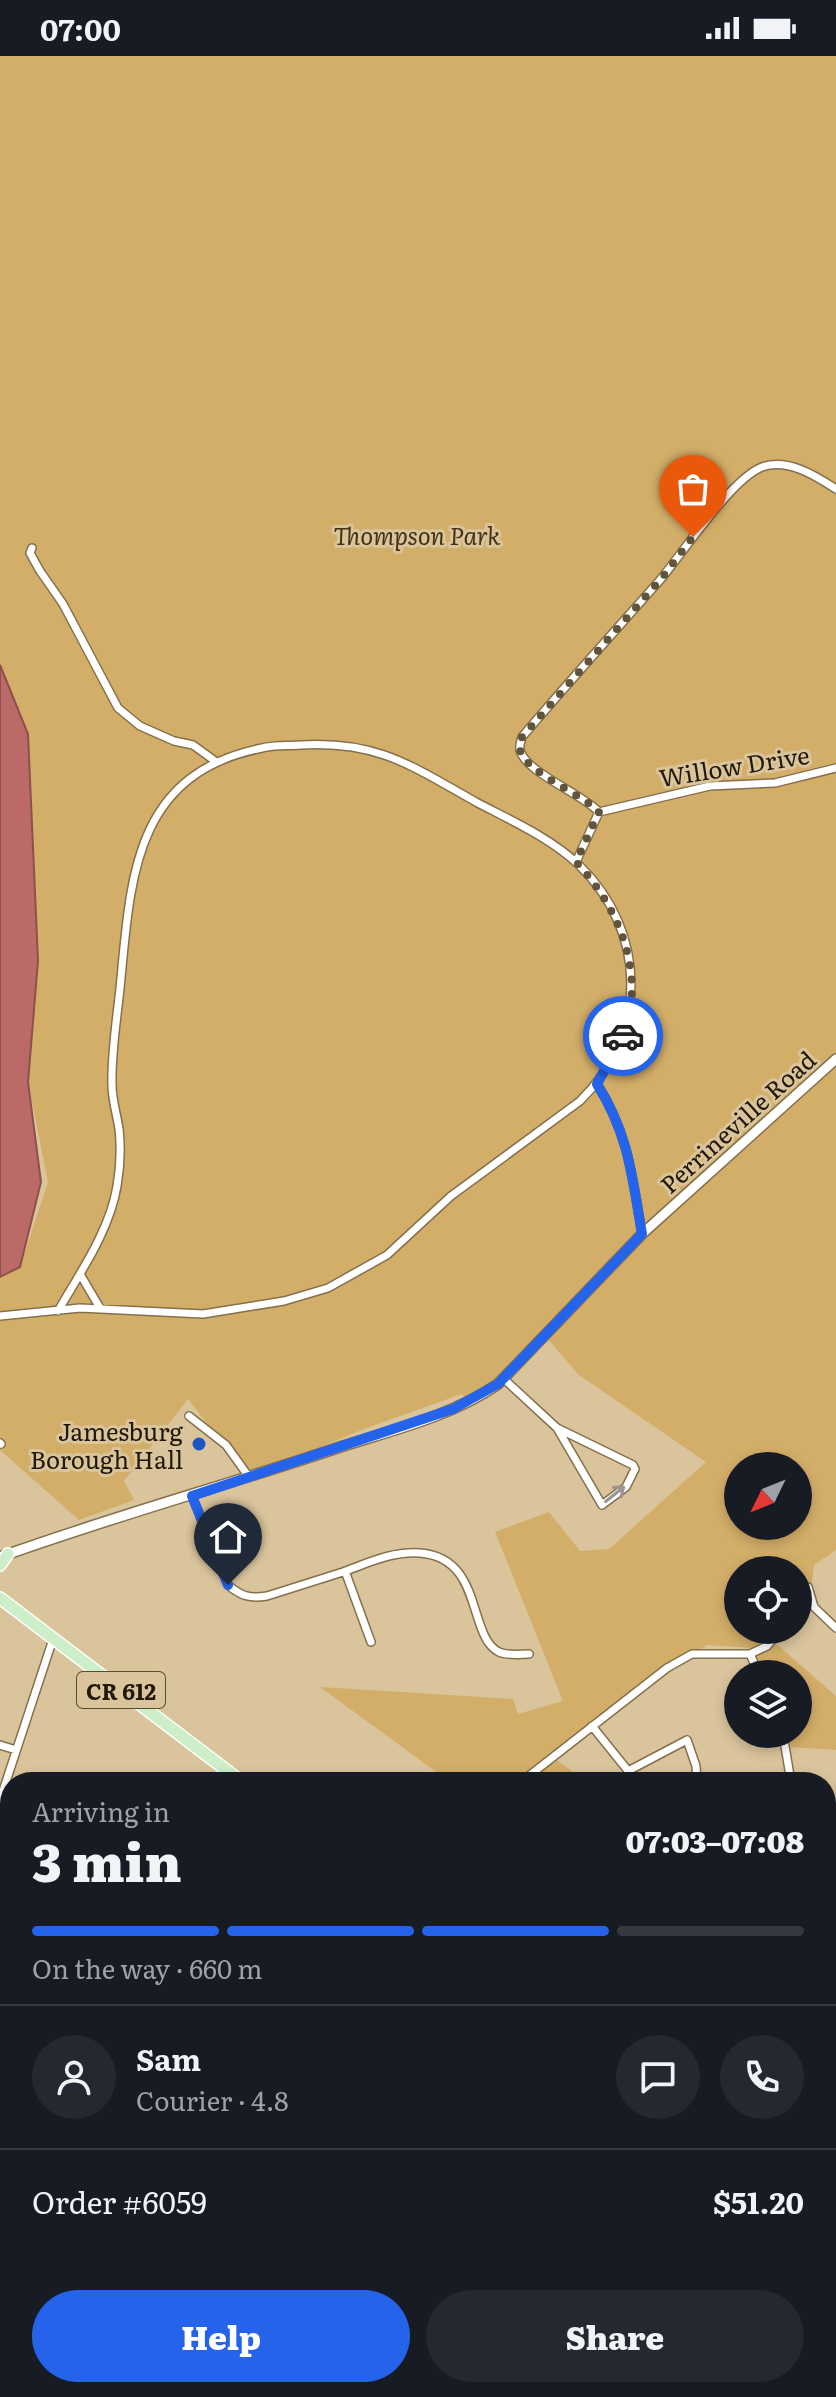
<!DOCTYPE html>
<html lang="en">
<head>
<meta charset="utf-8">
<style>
	:root { --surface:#171b24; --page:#242831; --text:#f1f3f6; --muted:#9ea1a6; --line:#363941; --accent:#2563eb }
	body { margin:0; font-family:Literata,serif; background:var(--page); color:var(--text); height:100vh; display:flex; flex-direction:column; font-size:30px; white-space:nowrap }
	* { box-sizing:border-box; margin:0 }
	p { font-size:26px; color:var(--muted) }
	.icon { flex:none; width:44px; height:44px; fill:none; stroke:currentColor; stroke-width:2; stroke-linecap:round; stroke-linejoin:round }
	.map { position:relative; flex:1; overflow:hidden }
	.panel { position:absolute; left:0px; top:1716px; width:836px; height:626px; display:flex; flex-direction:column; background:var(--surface); border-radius:32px 32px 0 0; box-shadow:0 4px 12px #0003 }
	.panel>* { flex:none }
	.needle { width:52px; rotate:227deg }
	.fabs { position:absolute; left:724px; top:1396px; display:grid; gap:16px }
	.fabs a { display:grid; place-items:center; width:88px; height:88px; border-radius:50%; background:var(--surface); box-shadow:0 4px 12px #0003; font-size:40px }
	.pin { position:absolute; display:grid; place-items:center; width:68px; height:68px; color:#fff; margin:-82px -34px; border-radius:50% 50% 50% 0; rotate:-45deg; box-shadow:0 0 8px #0007 }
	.pin .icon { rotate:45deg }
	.courier { position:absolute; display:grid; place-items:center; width:80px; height:80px; margin:-40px; border:6px solid #2563eb; border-radius:50%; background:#fff; color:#222; box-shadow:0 2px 10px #0007 }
	.headline em { font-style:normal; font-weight:800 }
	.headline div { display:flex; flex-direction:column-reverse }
	.headline { display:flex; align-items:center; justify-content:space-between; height:136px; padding:0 32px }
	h1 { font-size:52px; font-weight:800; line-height:60px }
	.bar { display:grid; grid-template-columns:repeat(4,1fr); gap:12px 8px; align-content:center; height:96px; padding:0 32px }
	.bar i { height:10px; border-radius:6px; background:var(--line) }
	.bar .selected { background:var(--accent) }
	.bar p { grid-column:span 4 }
	.line { display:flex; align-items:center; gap:20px; padding:0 32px; border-top:2px solid var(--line) }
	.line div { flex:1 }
	.round { display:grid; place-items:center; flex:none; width:84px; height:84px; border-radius:42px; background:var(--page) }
	.button { display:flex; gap:16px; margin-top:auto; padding:16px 32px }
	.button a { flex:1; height:92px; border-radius:48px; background:var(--accent); color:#fff; font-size:32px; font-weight:800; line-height:92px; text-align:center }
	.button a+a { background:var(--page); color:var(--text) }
	.status { display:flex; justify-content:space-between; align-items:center; height:56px; padding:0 40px; background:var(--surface); direction:ltr }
	.status svg { height:22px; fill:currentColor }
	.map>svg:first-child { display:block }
</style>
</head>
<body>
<div class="status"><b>07:00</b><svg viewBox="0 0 49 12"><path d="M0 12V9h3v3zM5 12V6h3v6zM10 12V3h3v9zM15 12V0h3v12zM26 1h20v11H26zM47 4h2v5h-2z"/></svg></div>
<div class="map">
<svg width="836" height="2341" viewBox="0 0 836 2341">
	<rect width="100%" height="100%" fill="#dac49c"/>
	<path fill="#d1b789" d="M826,2161L836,2163V2249L826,2253Z"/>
	<path fill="#d3ae69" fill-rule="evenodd" d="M0,0H836V1494L814,1509L810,1541L798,1553V1514H738V1574H779L772,1584L836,1640V1694L791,1691L786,1678H798V1618H762L752,1592L707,1589L550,1699L587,1726H450L320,1631L513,1643L518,1658L563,1645L495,1476L549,1456L580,1495L609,1493L706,1406L579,1319L545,1280L504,1323L464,1341L462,1338L364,1373L249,1421L188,1343L124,1425L134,1444L79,1464L0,1394V1221L20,1211L48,1126L28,1026L38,905L28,678L0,609ZM738,1410H798V1470H738Z
		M826,1903L836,1911V2072L826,2083Z"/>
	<path fill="#bc6a68" stroke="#8d514b" stroke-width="2" d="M0,609L28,678L38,905L28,1026L41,1126L20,1211L0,1221Z"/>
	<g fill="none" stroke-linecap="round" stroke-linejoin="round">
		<defs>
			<path id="minor" d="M32,492L30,497L40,515L63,548L118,652L140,670L174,685L193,689L215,705
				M599,756C581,737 525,716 520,694C519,689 521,685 522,681C567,628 614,576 660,524C683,497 731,423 762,411C788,402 816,420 836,433
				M576,806L599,756L710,730L775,727L836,712
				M597,1028C629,1079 632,1120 642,1178
				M80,1218L100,1252
				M0,1260L80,1252L203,1258L284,1245L328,1232L387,1199L451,1140L580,1045C648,978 648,876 579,809C551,782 510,764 476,746C412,710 377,684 300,689C287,690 274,689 262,692C137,717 131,816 121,922C118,957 111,994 112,1029C112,1044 117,1059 119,1073C121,1091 120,1113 117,1130C110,1174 80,1217 58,1255
				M504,1323L557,1372L602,1449L626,1431L635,1413L633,1409L557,1372
				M189,1360L226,1389L249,1421
				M0,1387L1,1388
				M192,1440L228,1529C241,1540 250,1543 267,1540C292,1532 317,1524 343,1516C368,1507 392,1495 420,1497C484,1502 467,1580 499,1596C508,1600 520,1598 529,1598
				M345,1515L371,1586
				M808,1531L814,1551L836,1572
				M798,1555L803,1549L807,1533
				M750,1598L759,1618
				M592,1670L637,1726
				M783,1678L791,1726
				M0,1689L16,1694
				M628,1715L687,1684L696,1710L697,1726
				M525,1726L530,1719L667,1612L692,1598H750L767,1590L780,1574
				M0,1744L53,1583
				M826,1785L836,1783
				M0,2052L10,2055
				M0,2161L10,2129
				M70,2341L73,2332
				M192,2341L195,2332
				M312,2341V2332"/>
			<path id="tertiary" d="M3,1500C114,1460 228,1429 340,1391C393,1374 452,1360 498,1328L642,1178L836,1003
				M826,2306L836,2303
				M413,2341L645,2338L718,2332"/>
			<path id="primary" d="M0,1509L8,1498
				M0,1542L242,1726
				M826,2142L836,2143"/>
		</defs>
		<use href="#minor" stroke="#85704b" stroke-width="10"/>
		<use href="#tertiary" stroke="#85704b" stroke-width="12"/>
		<use href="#primary" stroke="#fff" stroke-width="14"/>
		<use href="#minor" stroke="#fff" stroke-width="7"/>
		<use href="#tertiary" stroke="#fff" stroke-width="9"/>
		<use href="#primary" stroke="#cceec8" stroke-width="11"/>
	</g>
	<defs><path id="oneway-shaft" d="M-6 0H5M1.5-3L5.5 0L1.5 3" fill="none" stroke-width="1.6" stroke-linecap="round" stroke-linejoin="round" transform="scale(2)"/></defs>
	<use stroke="#9b9790" href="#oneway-shaft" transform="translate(615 1438) rotate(-39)"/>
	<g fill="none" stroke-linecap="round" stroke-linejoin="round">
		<path stroke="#61543c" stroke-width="8" stroke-dasharray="0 14.4" d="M623,980C647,919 619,851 576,806L599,756C581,737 525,716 520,694C519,689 521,685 522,681L661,523L693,481"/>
		<path stroke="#2563eb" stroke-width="10" d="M228,1529L192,1440L453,1353L498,1328L642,1178C632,1120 629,1079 597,1028L623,980"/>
	</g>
	<circle fill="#1d56c2" stroke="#dac49c" stroke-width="3" cx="199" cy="1388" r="8"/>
	<g text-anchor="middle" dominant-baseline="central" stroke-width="6" stroke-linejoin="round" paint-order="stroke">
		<rect fill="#dac49c" stroke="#584c34" stroke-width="2" x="77" y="1616" width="88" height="36" rx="6"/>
		<g font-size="22" font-weight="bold" fill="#201808">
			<text x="121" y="1634">CR 612</text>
		</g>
		<g font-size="24" font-style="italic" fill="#443312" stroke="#dac49c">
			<text x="417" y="478">Thompson Park</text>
		</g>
		<g font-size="24" fill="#201808" stroke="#dac49c">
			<text transform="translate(734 709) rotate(-9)">Willow Drive</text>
			<text transform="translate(737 1065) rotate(-42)">Perrineville Road</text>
		</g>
		<g font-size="24" fill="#201808" stroke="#dac49c" text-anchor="end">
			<text x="183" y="1374">Jamesburg<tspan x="183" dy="28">Borough Hall</tspan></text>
		</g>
	</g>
</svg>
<div class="fabs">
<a><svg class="needle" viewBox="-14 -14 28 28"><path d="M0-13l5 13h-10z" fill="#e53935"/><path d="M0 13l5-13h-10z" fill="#9ea1a6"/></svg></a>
<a><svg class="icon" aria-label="locate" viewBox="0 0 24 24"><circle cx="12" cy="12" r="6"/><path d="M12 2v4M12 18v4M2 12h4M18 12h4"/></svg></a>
<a><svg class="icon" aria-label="layers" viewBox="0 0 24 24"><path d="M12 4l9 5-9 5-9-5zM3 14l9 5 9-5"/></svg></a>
</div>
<div class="pin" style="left:693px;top:481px;background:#ea580c"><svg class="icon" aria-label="bag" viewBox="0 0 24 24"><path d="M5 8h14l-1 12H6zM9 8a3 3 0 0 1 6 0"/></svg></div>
<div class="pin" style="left:228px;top:1529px;background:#1f2937"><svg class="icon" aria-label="home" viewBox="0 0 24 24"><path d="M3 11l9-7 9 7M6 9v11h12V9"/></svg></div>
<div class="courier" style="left:623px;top:980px"><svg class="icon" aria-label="car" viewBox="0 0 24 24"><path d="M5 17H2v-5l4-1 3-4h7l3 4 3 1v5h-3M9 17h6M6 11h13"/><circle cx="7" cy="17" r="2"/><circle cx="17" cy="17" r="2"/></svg></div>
<section class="panel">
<div class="headline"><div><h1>3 min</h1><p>Arriving in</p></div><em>07:03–07:08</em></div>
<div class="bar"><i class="selected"></i><i class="selected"></i><i class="selected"></i><i></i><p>On the way · 660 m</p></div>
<div class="line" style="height:144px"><a class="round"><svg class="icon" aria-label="person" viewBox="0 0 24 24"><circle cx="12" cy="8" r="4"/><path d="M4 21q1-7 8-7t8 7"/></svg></a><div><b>Sam</b><p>Courier · 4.8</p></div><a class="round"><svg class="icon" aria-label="chat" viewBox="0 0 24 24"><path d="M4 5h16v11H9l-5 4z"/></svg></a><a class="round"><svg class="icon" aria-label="phone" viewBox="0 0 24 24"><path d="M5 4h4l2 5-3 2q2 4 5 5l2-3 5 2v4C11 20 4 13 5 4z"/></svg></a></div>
<div class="line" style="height:104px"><div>Order #6059</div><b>$51.20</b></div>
<div class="button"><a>Help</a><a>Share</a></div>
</section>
</div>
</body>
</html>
